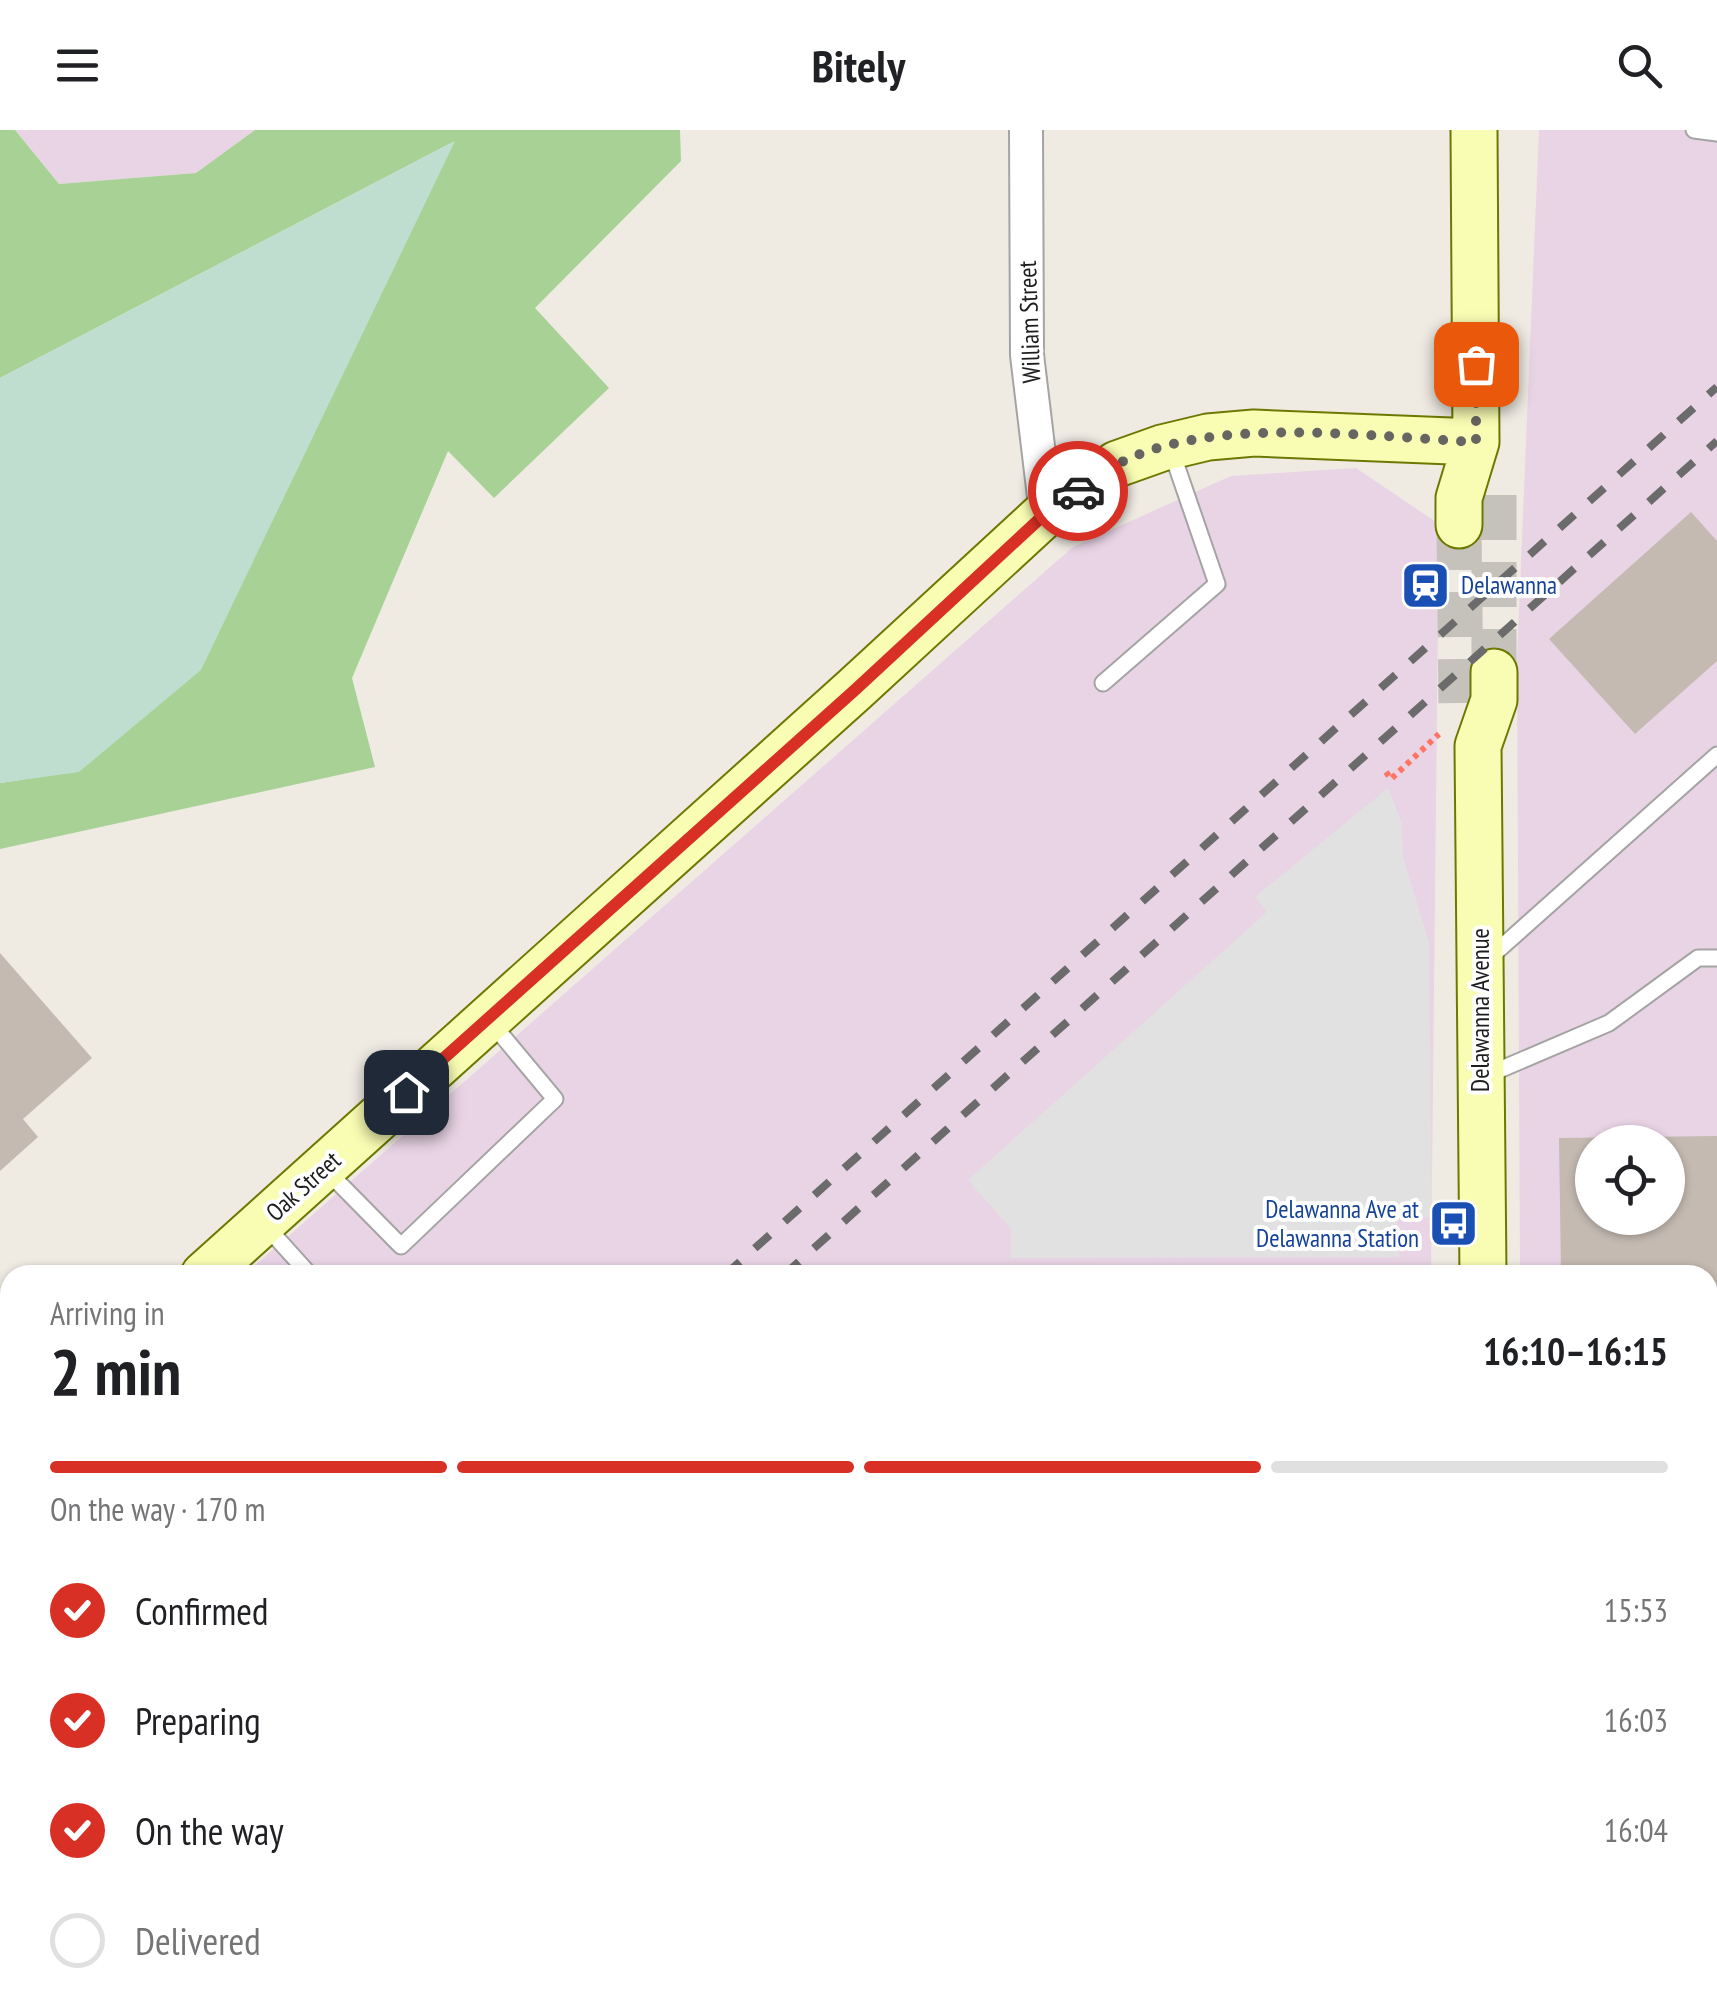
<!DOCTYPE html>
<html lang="en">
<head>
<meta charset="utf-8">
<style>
	:root { --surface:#fff; --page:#f2f2f2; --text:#202124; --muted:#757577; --line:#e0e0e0; --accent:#d93025 }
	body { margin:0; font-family:"PT Sans Narrow",sans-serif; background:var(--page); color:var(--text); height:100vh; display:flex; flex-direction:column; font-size:38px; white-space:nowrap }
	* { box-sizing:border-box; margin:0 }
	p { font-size:32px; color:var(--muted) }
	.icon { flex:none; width:55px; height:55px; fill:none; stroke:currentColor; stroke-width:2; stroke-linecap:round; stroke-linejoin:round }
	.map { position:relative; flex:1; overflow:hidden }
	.side { position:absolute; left:0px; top:1135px; width:1718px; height:752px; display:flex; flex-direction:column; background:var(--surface); border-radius:30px 30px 0 0; box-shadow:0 2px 8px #0004 }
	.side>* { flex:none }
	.fabs { position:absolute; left:1575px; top:995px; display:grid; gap:20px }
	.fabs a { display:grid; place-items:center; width:110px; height:110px; border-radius:50%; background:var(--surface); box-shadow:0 2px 8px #0004; font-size:50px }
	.pin { position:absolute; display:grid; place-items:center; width:85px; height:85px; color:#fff; margin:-42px; border-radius:20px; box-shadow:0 5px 15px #0006 }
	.courier { position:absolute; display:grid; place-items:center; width:100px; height:100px; margin:-50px; border:8px solid #d93025; border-radius:50%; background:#fff; color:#222; box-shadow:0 2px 12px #0007 }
	.summary em { font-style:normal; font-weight:700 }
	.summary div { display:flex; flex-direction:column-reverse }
	.summary { display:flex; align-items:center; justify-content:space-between; height:170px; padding:0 50px }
	h1 { font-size:65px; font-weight:700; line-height:75px }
	.bar { display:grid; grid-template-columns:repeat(4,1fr); gap:15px 10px; align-content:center; height:120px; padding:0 50px }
	.bar i { height:12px; border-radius:8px; background:var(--line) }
	.bar .active { background:var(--accent) }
	.bar p { grid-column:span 4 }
	ol { padding:0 50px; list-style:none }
	li { display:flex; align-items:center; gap:30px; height:110px }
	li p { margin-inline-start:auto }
	li .icon { padding:10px; border-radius:50%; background:var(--accent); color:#fff; stroke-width:4 }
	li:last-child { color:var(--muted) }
	li i { width:55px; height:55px; border:5px solid var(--line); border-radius:50% }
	header { display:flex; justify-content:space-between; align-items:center; height:130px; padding:0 50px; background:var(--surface); font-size:45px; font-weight:700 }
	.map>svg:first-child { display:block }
</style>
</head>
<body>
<header><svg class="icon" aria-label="menu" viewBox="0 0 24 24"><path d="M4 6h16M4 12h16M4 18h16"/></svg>Bitely<svg class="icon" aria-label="search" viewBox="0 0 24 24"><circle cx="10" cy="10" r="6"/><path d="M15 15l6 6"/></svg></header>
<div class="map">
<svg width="1717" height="1886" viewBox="0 0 1717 1886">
	<rect width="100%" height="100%" fill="#efebe3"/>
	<path fill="#e9d4e5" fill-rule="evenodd" d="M15,0H255L196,43L59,54Z
		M1539,0H1717V1886H1523V1878H1708V1145H1520L1517,529ZM1592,1012H1668V1088H1592Z
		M1356,338L1439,394L1431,1145H244L1073,417L1231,346Z
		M10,1351V1878H1424V1886H0V1359Z"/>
	<path fill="#a7d195" d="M0,0H15L59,54L196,43L255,0H680L681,31L535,178L609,258L494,368L448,321L352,548L375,637L0,719V653L79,641L453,12L0,248Z"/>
	<path fill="#bfded0" d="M455,11L201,540L79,642L0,653V248Z"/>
	<path fill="#e1e1e1" d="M1388,658L1401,691L1403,726L1429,813L1432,1087H1397L1399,1127L1010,1128L1011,1099L968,1050L1267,782L1255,767Z"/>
	<path fill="#c4bab2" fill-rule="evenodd" d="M1691,382L1717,411V531L1635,604L1549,509Z
		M0,823L92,928L23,989L38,1007L0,1041Z
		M1717,1006V1737H1708V1145H1561L1559,1008ZM1592,1012H1668V1088H1592Z
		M558,1878H1210V1886H558Z"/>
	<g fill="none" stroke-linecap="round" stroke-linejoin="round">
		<path stroke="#c5c2bb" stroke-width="45" stroke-dasharray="45 22" stroke-linecap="butt" d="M1494,365V542
			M1459,395L1461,573"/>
		<defs>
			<path id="lane" d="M1694,0L1717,3
				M1103,553L1217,454L1171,320
				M1487,830L1717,625
				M1485,946L1609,893L1698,828H1717
				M326,1040L401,1116L555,969L490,891
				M265,1095L310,1145
				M1708,1801H1717
				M509,1878V1886
				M182,1886L189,1878
				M1368,1886V1878
				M1619,1886V1878"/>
			<path id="street" d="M1026,0L1027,225L1046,383"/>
			<path id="secondary" d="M1459,395V368L1476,312L1474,0
				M204,1145L855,559L1046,383L1117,334L1162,318L1208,307L1254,303L1476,312
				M1483,1145L1478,616L1494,570V542
				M0,1331L10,1321
				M1487,1878V1886"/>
		</defs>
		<use href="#lane" stroke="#a4a4a4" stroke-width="19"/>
		<use href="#street" stroke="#a4a4a4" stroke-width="36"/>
		<use href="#secondary" stroke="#6c7900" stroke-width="49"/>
		<path stroke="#ff7464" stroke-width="6" stroke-dasharray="5 5" stroke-linecap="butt" d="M1386,642L1391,649L1439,604"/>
		<use href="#lane" stroke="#fff" stroke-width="15"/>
		<use href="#street" stroke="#fff" stroke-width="32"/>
		<use href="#secondary" stroke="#f9fdb3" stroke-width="45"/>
		<path stroke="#6b6b6b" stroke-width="8" stroke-dasharray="20 20" stroke-linecap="butt" d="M725,1145L1717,257
			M784,1145L1717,311
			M36,1886L42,1878
			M72,1886L78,1878"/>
	</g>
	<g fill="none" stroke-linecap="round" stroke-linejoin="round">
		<path stroke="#666562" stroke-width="10" stroke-dasharray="0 18" d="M1078,361C1090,352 1103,342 1116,335C1209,284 1372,307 1476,312V234"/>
		<path stroke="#d93025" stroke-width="12" d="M406,962L856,559L1046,383L1078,361"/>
	</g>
	<defs>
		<symbol id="station-square" viewBox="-11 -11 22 22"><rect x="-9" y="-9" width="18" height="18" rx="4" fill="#1a4fb4" stroke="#fff"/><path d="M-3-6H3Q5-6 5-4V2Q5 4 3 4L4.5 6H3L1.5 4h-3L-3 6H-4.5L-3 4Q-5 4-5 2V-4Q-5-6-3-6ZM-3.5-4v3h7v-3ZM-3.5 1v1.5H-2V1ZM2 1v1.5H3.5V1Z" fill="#fff"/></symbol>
		<symbol id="bus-square" viewBox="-11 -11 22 22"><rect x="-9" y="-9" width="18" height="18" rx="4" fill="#1a4fb4" stroke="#fff"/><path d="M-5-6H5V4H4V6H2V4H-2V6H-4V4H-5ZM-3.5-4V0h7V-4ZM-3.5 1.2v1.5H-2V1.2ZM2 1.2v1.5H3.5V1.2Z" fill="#fff"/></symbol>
	</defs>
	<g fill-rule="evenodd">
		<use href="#station-square" x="1398" y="428" width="55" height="55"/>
		<use href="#bus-square" x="1426" y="1066" width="55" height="55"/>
	</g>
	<g text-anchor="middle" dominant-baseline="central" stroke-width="8" stroke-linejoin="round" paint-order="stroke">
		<g font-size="25" fill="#1d1d1d" stroke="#fff">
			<text transform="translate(1029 192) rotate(-92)">William Street</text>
			<text transform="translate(1480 880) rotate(-90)">Delawanna Avenue</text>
			<text transform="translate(303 1056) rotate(-42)">Oak Street</text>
		</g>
		<g font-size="25" fill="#164399" stroke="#fff" text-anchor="start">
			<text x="1461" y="455">Delawanna</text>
			<text x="1419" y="1079" text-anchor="end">Delawanna Ave at<tspan x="1419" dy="29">Delawanna Station</tspan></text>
		</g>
	</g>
</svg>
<div class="fabs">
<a><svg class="icon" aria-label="locate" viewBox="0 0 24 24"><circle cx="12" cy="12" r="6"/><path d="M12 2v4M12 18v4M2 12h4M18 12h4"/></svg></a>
</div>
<div class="pin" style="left:1476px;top:234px;background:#ea580c"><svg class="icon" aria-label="bag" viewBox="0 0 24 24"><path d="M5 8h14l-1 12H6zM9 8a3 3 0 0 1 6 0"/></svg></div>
<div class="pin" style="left:406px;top:962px;background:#1f2937"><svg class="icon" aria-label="home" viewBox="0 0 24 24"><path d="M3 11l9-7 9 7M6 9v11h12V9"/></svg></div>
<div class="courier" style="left:1078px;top:361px"><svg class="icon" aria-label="car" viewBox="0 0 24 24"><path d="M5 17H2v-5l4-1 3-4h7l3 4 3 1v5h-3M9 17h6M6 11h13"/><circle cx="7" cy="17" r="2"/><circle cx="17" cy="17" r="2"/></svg></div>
<section class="side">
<div class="summary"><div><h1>2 min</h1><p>Arriving in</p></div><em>16:10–16:15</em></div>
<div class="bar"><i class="active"></i><i class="active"></i><i class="active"></i><i></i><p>On the way · 170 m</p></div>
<ol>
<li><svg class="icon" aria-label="check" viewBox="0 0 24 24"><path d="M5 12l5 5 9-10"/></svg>Confirmed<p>15:53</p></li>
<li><svg class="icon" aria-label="check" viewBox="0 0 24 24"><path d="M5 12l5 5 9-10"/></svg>Preparing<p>16:03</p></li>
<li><svg class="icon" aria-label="check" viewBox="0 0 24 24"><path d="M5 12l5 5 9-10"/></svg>On the way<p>16:04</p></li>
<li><i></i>Delivered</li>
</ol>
</section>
</div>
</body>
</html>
